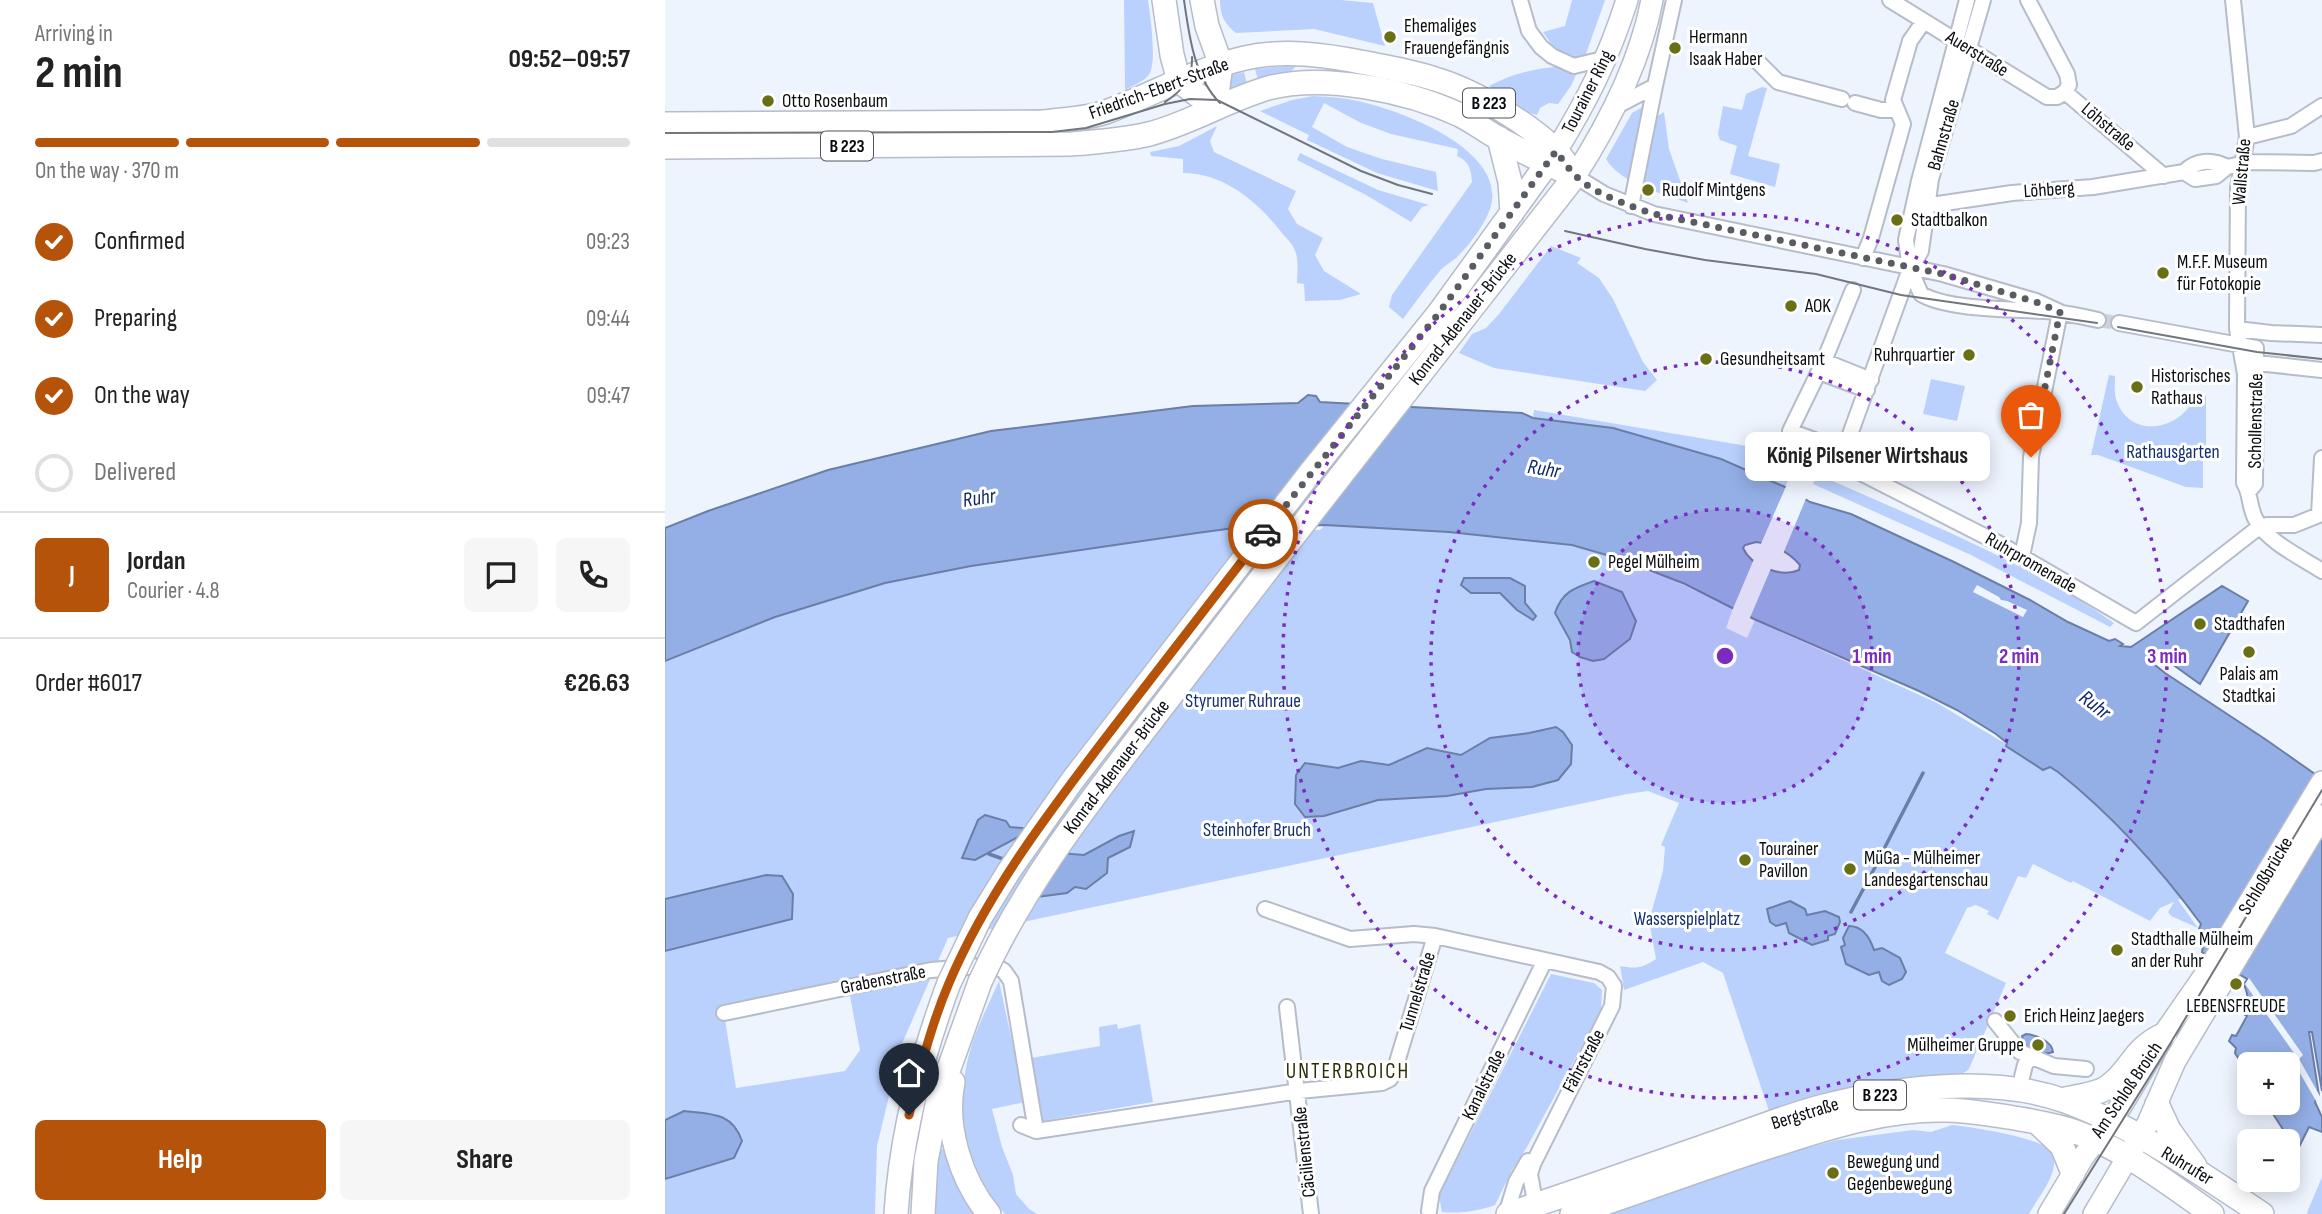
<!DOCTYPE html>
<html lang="en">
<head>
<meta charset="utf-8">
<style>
	:root { --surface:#fff; --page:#f6f6f6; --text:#222; --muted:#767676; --line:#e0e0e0; --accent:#b45309 }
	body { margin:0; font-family:"Sofia Sans Condensed",sans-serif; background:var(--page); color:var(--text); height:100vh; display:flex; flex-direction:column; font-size:26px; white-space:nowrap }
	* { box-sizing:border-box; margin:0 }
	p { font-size:23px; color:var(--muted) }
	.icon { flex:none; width:38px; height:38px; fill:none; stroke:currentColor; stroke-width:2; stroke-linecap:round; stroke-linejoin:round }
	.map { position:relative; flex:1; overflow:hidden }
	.details { display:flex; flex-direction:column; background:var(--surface); width:665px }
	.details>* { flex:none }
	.fabs { position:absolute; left:1572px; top:1052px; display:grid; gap:14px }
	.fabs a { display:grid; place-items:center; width:63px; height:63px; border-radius:10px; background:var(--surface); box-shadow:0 4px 18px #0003; font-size:35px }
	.pin { position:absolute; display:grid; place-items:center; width:60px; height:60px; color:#fff; margin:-72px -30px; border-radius:50% 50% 50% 0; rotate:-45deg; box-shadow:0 0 7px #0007 }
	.pin .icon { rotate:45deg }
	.courier { position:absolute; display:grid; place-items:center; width:70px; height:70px; margin:-35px; border:5px solid #b45309; border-radius:50%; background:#fff; color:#222; box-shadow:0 2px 9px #0007 }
	.bubble { position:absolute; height:49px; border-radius:10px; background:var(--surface); box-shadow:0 4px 18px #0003; font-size:23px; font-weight:700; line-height:49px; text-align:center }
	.head em { font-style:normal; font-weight:700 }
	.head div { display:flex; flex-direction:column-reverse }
	.head { display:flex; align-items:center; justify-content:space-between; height:119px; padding:0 35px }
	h1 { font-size:46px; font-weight:700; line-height:52px }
	.bar { display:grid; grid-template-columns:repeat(4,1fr); gap:10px 7px; align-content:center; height:84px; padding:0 35px }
	.bar i { height:9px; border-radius:5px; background:var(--line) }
	.bar .active { background:var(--accent) }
	.bar p { grid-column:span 4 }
	.line { display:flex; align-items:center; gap:18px; padding:0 35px; border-top:2px solid var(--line) }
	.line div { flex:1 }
	.round { display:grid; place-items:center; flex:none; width:74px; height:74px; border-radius:10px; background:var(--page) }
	ol { padding:0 35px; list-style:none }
	li { display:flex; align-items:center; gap:21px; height:77px }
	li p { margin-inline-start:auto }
	li .icon { padding:7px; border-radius:50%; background:var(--accent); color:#fff; stroke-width:4 }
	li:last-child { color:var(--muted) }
	li i { width:38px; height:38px; border:4px solid var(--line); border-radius:50% }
	.primary-button { display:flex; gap:14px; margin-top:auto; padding:14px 35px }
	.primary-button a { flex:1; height:80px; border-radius:10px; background:var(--accent); color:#fff; font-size:28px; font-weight:700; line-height:80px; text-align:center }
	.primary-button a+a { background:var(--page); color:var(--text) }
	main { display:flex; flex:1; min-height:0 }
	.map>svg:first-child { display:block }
</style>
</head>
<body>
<main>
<section class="details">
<div class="head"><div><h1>2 min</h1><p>Arriving in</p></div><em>09:52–09:57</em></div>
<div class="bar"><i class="active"></i><i class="active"></i><i class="active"></i><i></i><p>On the way · 370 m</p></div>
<ol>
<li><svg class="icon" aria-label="check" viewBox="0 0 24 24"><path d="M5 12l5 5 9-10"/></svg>Confirmed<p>09:23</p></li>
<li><svg class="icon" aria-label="check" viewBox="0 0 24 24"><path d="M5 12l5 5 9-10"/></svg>Preparing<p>09:44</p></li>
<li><svg class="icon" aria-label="check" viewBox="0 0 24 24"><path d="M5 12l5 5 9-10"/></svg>On the way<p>09:47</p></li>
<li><i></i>Delivered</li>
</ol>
<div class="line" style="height:126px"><b class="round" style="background:var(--accent);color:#fff">J</b><div><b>Jordan</b><p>Courier · 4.8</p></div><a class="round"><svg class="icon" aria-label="chat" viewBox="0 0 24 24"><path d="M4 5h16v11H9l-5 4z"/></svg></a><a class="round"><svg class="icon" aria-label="phone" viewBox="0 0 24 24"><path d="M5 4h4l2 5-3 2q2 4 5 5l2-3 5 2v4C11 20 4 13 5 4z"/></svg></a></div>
<div class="line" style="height:91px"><div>Order #6017</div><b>€26.63</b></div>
<div class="primary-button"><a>Help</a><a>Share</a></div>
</section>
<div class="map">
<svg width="1657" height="1214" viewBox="0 0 1657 1214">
	<rect width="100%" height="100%" fill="#eef4fe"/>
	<path fill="#bad1fe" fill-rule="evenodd" d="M459,0H483C485,14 493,66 483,76C477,82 467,86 460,90Z
		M555,0H676L708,3L720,46L649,29L571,33C559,24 555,14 555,0Z
		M907,0H940L921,54L911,57L889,48L878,32L900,26Z
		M632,65L621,77L594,84L590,69Z
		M899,66L913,70L906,86L893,104L884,103L875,108L872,115L865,113L824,86C848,73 872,68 899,66Z
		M579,72L583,87L568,92L564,90L566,75Z
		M1097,87L1102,88L1083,156L1115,164L1110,187L1065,174L1072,146L1055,140L1053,134L1058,106L1077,110L1081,94Z
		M648,96C666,97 683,98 701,103C742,113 840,151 826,206C821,223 806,243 794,255C788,262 779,265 774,272C761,287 750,303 738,319L724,307L727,295L807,182C806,170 805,162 792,156L793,149L726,134L696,123L659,103L647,127L682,147L717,159L771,172L773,191L712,173L642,140L644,135L595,111L627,100Z
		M981,105L991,117L999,112L1004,149L1023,203C995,192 957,185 941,159L967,113Z
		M552,126L545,141L549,152L631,191L623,209L632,224L658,238L650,255L659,271L696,294L675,300L640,301L639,284L632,283C632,273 634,259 630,251C628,244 621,238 617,233C593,202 559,173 518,173V159L486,156L485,152L514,146Z
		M635,153L713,190L764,205L757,207L746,222L701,195L632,160Z
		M886,246L916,258L912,263L934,278L948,299L978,362L992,380L980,391L829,368L794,353L807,334L821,328L834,314Z
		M1444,375L1450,376C1450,383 1449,392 1451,399C1464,441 1519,431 1531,393L1541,396V446H1538V488L1521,487L1433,455H1426Z
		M1266,379L1300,386L1292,421L1258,414Z
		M869,410L1088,447L1130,466L1120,487L1056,459L948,428L868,418Z
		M625,463L576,530H655L660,525L784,532L907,545L959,560L992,573L1068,608L1061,628L1082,638L1090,620L1272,703L1380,767L1385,766C1437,801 1477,852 1517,898L1513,900L1533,928L1506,916L1503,912L1509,902L1495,908L1485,921L1408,881L1406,883L1368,864L1361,878L1353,876L1333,920L1322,914L1324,911L1311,905L1302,908L1280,953L1341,983L1304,1069L1292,1078L1231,1084L1104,1111L1058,973L1038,962L959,990L955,966C971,969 978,968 991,959L984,921L998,871L1000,847L996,845L1014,803L983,791L962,794L283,938L236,1046L212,1146L210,1214H0V1179L69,1158L19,1111L0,1120V951L127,919L101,875L0,899V597ZM220,976L211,990L185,996L195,1050L180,1071L71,1088L59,1013Z
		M1152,474C1252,519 1359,560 1449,623L1445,627L1306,555L1148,484Z
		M886,974L929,983L937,990L936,1011L862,1147L847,1170L830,1205C813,1211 795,1214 777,1212L774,1196Z
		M334,981L360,1102L327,1109L337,1147L348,1175L351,1194L364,1209L372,1214H340C298,1163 287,1104 308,1041C315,1021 325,1001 334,981Z
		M452,1024L453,1029L475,1024L488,1102L377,1121L366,1058L435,1046L434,1027Z
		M1287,1125C1308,1127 1370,1137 1384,1149C1388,1153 1390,1159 1389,1165C1387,1182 1372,1199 1364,1214H943L1131,1151L1172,1140L1248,1130L1266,1132Z
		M283,1148L317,1214H270V1186L275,1150Z
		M1657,1177V1214H1642L1643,1210Z"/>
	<path fill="#94afe6" stroke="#6a7ea6" stroke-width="2" fill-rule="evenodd" d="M643,395L651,396L655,402L857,413L868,418L948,428L1056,459L1120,487L1145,502L1186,514L1289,562L1365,600L1403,622L1444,641L1450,639L1458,644L1455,646L1466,647L1557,586L1583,601L1535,684L1500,659L1487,653L1483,657L1491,660L1490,665L1500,673L1600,739L1657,779V1091L1647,1032H1644L1654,1095L1650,1102L1657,1117V1132L1644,1127L1632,1151L1601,1103L1622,1102V1064H1584V1075L1570,1053L1571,1048L1564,1041L1567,1035L1571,1036L1582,1016L1580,1015C1584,1004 1584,995 1579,985L1582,979L1537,952L1539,941L1534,929L1536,924C1495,868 1448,816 1393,772L1385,767L1378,770L1341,746L1342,743L1331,734L1292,710L1254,691L1089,619L1020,584L959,560L907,545L784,532L660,525L577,527L532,533L306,566L220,583L110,617L0,661V528L43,511L163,470L326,431L528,406L633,403ZM1091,542C1109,544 1123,551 1135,565L1134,570C1116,578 1086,566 1078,548L1080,545Z
		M799,578H845L860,586V603L871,616L868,620L852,610L835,593H806L796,585Z
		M929,581L957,592L971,621L965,639L939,659L928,661L915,657L907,652L905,640L890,613C897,592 909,588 929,581Z
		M891,727L898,732L907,745L906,764L893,780L867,787L821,789L782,796L713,800L659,816L640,817L630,804L631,775L640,763L673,768L696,761L724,765L762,748L796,755L825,738L864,733Z
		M320,815L341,821L345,827L405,832L391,840L353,837L310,860L297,858L313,820Z
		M469,831L465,847L443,858L442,873L421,889L410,887L402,893L372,897L394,853L419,855L454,836Z
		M101,875L117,876L128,894L127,919L0,951V899Z
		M1125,901L1140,909L1142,915L1160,911L1174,917L1175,922L1170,934L1163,936V940L1147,945L1124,933L1121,923L1111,926L1105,922L1102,909Z
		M1184,926C1198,926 1205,938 1209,950L1217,948L1235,958L1241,972L1237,979L1224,985L1217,981L1214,972L1204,975L1181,964L1176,947L1180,945L1178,938Z
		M1361,1034C1371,1035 1387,1041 1388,1052C1377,1056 1358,1049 1357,1036Z
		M19,1111C46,1114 67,1112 77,1141L69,1158L0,1179V1120Z"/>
	<path fill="#eef4fe" d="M1122,484L1142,496L1118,554L1095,546Z
		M1089,559L1107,566L1084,620L1067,611Z
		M1312,585L1334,597L1336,600L1342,601L1362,610L1358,617L1308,592Z
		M1584,978L1638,1055L1634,1059L1656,1098L1654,1106L1625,1056L1629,1053L1580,984Z"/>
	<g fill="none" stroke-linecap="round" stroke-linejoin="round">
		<path stroke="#6a7ea6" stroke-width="3.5" d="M1220,847L1258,773
			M324,854L341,860
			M1186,912L1216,856"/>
		<path stroke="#ccd1da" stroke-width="14" stroke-dasharray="14 7" stroke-linecap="butt" d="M1433,320L1454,323"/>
		<defs>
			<path id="street" d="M855,0L864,31L876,47L887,56L909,66L942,58
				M1225,0L1382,97H1392L1400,92
				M1302,0L1254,181L1241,240L1245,269L1256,294C1283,310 1346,309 1379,311C1397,312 1415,316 1433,320
				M1363,0L1402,74L1404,85L1400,92
				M1568,0L1582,137L1573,187L1572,329L1580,374L1579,483C1586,494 1584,508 1591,520C1604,543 1636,557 1657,571
				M1092,61L1113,82L1177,99
				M1400,92L1499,176
				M1190,103L1216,110H1230
				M950,107L990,86
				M1582,137L1626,126L1657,106
				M1519,172L1530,179L1551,176L1562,167L1585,162L1649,163L1657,161
				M910,176L939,194L989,214L1278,274L1371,301L1395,312
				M1254,202L1273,204L1347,193L1428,187L1519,172C1531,160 1547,159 1562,167
				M966,206L990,86L1009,0
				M1198,258L1206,238L1238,124L1228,100L1245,41L1259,21
				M1188,290L1159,361L1125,431L1179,451L1186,468L1335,544L1471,623L1589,531L1602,525H1629L1654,515L1657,458
				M1454,323L1591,348L1590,484L1584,491
				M1572,329L1606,333L1657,335
				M1159,361L1206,380
				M1583,362L1657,370
				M1154,372L1202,390
				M1179,451L1245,269L1256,251L1266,179L1318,0
				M1357,556L1364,523L1366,457L1395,312
				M600,909L685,939L749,934L770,936L934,972L943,977L949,986L947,1006L868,1164L865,1174L872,1213
				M622,1007L646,1214
				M59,1013L266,970L328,965L339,971L346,981L371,1131
				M1330,1021L1355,1052L1389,1066L1421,1069
				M1357,1077L1360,1065L1366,1056
				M356,1125L371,1131L634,1091L717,1083L725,1079L729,1072L770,936
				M764,1211L767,1191L880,960
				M841,1214L851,1182L863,1161"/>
			<path id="secondary" d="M891,151C922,101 944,57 962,0
				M910,176C944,123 975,63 987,0
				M1384,1214L1418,1157L1456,1106L1501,1031L1544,969L1657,782
				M1429,1214L1483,1123L1510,1061L1657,816"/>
			<path id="primary" d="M499,0L507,55L514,81L550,108
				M537,0L542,26L556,65L550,108
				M0,124L378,122C399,119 421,119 441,112C487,95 531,69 580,58C620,49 661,55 701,63C725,68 750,72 773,80C809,91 865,124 891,151C898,158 904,168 910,176
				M834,138L845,182L847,213
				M0,147L406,144C432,142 459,140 484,134C526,123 562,100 603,88C660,73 743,91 795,115C807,121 819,130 831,137C856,151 881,163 907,175
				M645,473L774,313L890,153
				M624,542L910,176
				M288,1082C279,1127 296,1180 324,1214
				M1397,1100C1411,1096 1433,1095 1444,1086C1468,1068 1467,1049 1500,1034
				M1492,1104L1504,1130L1530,1166
				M1374,1124L1397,1146L1408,1173
				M231,1214C236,1134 256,1058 284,983
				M258,1214L261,1161L273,1099L315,982
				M843,1214C910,1192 977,1168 1043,1145C1082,1132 1120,1116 1159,1106C1231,1087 1328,1075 1400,1101C1469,1126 1536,1174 1597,1214
				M907,1214C978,1191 1048,1164 1119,1142C1171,1125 1225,1109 1280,1110C1301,1110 1322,1114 1343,1117C1366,1121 1389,1124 1411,1132C1461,1150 1504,1184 1547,1214"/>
		</defs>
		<use href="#street" stroke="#b6bcc9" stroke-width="18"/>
		<use href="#secondary" stroke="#b6bcc9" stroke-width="24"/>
		<use href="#primary" stroke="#b6bcc9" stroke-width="26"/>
		<use href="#street" stroke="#fff" stroke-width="14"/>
		<use href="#secondary" stroke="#fff" stroke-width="21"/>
		<use href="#primary" stroke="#fff" stroke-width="23"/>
		<path stroke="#72767d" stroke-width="2" d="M519,0C524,35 529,77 555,103
			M500,102C517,91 528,78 527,57
			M0,133L387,132L421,128L500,104L525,99L552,100L696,171L733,185L767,194
			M900,231L980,249L1040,260L1151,274L1236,295L1432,323
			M1453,327L1592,352L1657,359
			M1399,1214L1505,1044L1657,790"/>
		<defs>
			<path id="primary-bridge" d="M315,982C357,889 416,813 477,733C526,669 575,606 624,542
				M284,983L315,918L344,871L407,781L645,473"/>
		</defs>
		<use href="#primary-bridge" stroke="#b6bcc9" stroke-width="26" stroke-linecap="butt"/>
		<use href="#primary-bridge" stroke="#fff" stroke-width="23"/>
	</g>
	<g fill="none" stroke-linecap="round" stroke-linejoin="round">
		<path stroke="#595d63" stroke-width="7" stroke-dasharray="0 12.6" d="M598,534L774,313L891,151C897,159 902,167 909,174C926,193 965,206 989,214L1278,274L1371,302L1395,312L1366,457"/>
		<path stroke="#b45309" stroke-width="9" d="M244,1115C254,1071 266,1025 284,983C323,891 385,811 445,732C496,666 547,600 598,534"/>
	</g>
	<circle cx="1060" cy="656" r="147" fill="#7b2cbf" fill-opacity=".12"/>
	<g fill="none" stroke="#7b2cbf" stroke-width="3.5" stroke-dasharray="3.5 7">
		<circle cx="1060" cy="656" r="147"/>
		<circle cx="1060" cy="656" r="294"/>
		<circle cx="1060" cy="656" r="442"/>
	</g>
	<g fill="#686f15" stroke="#fff" stroke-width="2.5">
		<circle cx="725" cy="37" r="7"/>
		<circle cx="1010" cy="48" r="7"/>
		<circle cx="103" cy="101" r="7"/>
		<circle cx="983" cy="190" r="7"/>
		<circle cx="1232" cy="220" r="7"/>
		<circle cx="1498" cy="273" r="7"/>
		<circle cx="1126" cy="306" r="7"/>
		<circle cx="1304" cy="355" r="7"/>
		<circle cx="1041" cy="359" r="7"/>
		<circle cx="1472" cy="387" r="7"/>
		<circle cx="929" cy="562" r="7"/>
		<circle cx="1535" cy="624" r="7"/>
		<circle cx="1584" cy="652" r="7"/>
		<circle cx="1080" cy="860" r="7"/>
		<circle cx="1185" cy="869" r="7"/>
		<circle cx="1452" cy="950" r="7"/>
		<circle cx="1571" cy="984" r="7"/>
		<circle cx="1345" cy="1016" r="7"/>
		<circle cx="1373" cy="1045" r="7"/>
		<circle cx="1168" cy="1173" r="7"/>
	</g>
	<g text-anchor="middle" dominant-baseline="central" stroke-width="6" stroke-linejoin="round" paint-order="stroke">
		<g fill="#fff" stroke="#535558" stroke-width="2">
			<rect x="798" y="88.5" width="52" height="29" rx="5"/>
			<rect x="156" y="131.5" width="52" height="29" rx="5"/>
			<rect x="1189" y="1080.5" width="52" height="29" rx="5"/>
		</g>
		<g font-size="18" font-weight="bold" fill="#090c10">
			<text x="824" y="103">B 223</text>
			<text x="182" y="146">B 223</text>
			<text x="1215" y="1095">B 223</text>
		</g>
		<g font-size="19" fill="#090c10" stroke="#fff" text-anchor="start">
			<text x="739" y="26">Ehemaliges<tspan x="739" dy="22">Frauengefängnis</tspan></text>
			<text x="1024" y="37">Hermann<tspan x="1024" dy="22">Isaak Haber</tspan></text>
			<text x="117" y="101">Otto Rosenbaum</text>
			<text x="997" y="190">Rudolf Mintgens</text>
			<text x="1246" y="220">Stadtbalkon</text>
			<text x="1512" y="262">M.F.F. Museum<tspan x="1512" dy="22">für Fotokopie</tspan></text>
			<text x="1140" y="306">AOK</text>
			<text x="1290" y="355" text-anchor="end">Ruhrquartier</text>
			<text x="1055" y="359">Gesundheitsamt</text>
			<text x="1486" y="376">Historisches<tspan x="1486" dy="22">Rathaus</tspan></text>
			<text x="943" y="562">Pegel Mülheim</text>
			<text x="1549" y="624">Stadthafen</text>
			<text x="1584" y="674" text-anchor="middle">Palais am<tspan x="1584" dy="22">Stadtkai</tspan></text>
			<text x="1094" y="849">Tourainer<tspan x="1094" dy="22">Pavillon</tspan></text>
			<text x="1199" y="858">MüGa - Mülheimer<tspan x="1199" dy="22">Landesgartenschau</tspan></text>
			<text x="1466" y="939">Stadthalle Mülheim<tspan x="1466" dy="22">an der Ruhr</tspan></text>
			<text x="1571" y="1006" text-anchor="middle">LEBENSFREUDE</text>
			<text x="1359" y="1016">Erich Heinz Jaegers</text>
			<text x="1359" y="1045" text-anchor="end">Mülheimer Gruppe</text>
			<text x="1182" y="1162">Bewegung und<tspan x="1182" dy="22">Gegenbewegung</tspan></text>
		</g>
		<g font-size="19" fill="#090c10" stroke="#fff">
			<text transform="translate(1312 54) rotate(32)">Auerstraße</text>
			<text transform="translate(494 89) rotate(-20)">Friedrich-Ebert-Straße</text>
			<text transform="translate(923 92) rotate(-63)">Tourainer Ring</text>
			<text transform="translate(1443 127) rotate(40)">Löhstraße</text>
			<text transform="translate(1279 135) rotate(-74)">Bahnstraße</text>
			<text transform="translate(1577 172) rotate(-85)">Wallstraße</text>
			<text transform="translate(1384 190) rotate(-4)">Löhberg</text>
			<text transform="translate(798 319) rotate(-52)">Konrad-Adenauer-Brücke</text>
			<text transform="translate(1591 421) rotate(-89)">Schollenstraße</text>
			<text transform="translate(1366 563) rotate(30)">Ruhrpromenade</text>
			<text transform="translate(452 767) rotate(-53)">Konrad-Adenauer-Brücke</text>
			<text transform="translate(1601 876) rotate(-59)">Schloßbrücke</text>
			<text transform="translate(218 980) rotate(-11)">Grabenstraße</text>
			<text transform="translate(753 992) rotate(-73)">Tunnelstraße</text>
			<text transform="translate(919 1061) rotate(-62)">Fährstraße</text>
			<text transform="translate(819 1085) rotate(-64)">Kanalstraße</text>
			<text transform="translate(1462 1090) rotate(-56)">Am Schloß Broich</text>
			<text transform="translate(1140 1114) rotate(-17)">Bergstraße</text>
			<text transform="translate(640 1152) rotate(-96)">Cäcilienstraße</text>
			<text transform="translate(1522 1166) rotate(31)">Ruhrufer</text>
		</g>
		<g font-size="19" fill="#142f6e" stroke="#fff">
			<text x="1508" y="452">Rathausgarten</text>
			<text x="578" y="701">Styrumer Ruhraue</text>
			<text x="592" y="830">Steinhofer Bruch</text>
			<text x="1022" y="919">Wasserspielplatz</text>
		</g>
		<g font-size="21" font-style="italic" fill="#0e2866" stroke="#fff">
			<text transform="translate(879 469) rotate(9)">Ruhr</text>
			<text transform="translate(314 498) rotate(-9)">Ruhr</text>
			<text transform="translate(1430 705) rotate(38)">Ruhr</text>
		</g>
		<g font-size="21" letter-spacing="2" fill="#2a2d03" stroke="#fff">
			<text x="683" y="1071">UNTERBROICH</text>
		</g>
	</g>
	<circle cx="1060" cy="656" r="10" fill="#7b2cbf" stroke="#fff" stroke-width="3.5"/>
	<g font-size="21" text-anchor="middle" font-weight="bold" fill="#7b2cbf" stroke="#fff" stroke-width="6" stroke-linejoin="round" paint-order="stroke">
		<text x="1207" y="663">1 min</text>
		<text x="1354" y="663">2 min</text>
		<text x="1502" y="663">3 min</text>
	</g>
</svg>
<div class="fabs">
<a>+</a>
<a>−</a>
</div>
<div class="pin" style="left:1366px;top:457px;background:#ea580c"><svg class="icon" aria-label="bag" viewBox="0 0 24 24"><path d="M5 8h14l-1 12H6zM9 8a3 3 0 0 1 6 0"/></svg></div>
<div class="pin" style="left:244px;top:1115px;background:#1f2937"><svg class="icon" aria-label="home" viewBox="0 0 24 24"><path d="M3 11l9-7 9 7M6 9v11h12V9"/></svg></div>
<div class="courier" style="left:598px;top:534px"><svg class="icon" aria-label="car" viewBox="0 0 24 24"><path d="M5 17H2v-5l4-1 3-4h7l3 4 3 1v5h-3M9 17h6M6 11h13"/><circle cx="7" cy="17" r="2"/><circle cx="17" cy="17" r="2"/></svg></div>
<div class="bubble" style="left:1080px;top:432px;width:245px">König Pilsener Wirtshaus</div>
</div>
</main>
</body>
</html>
